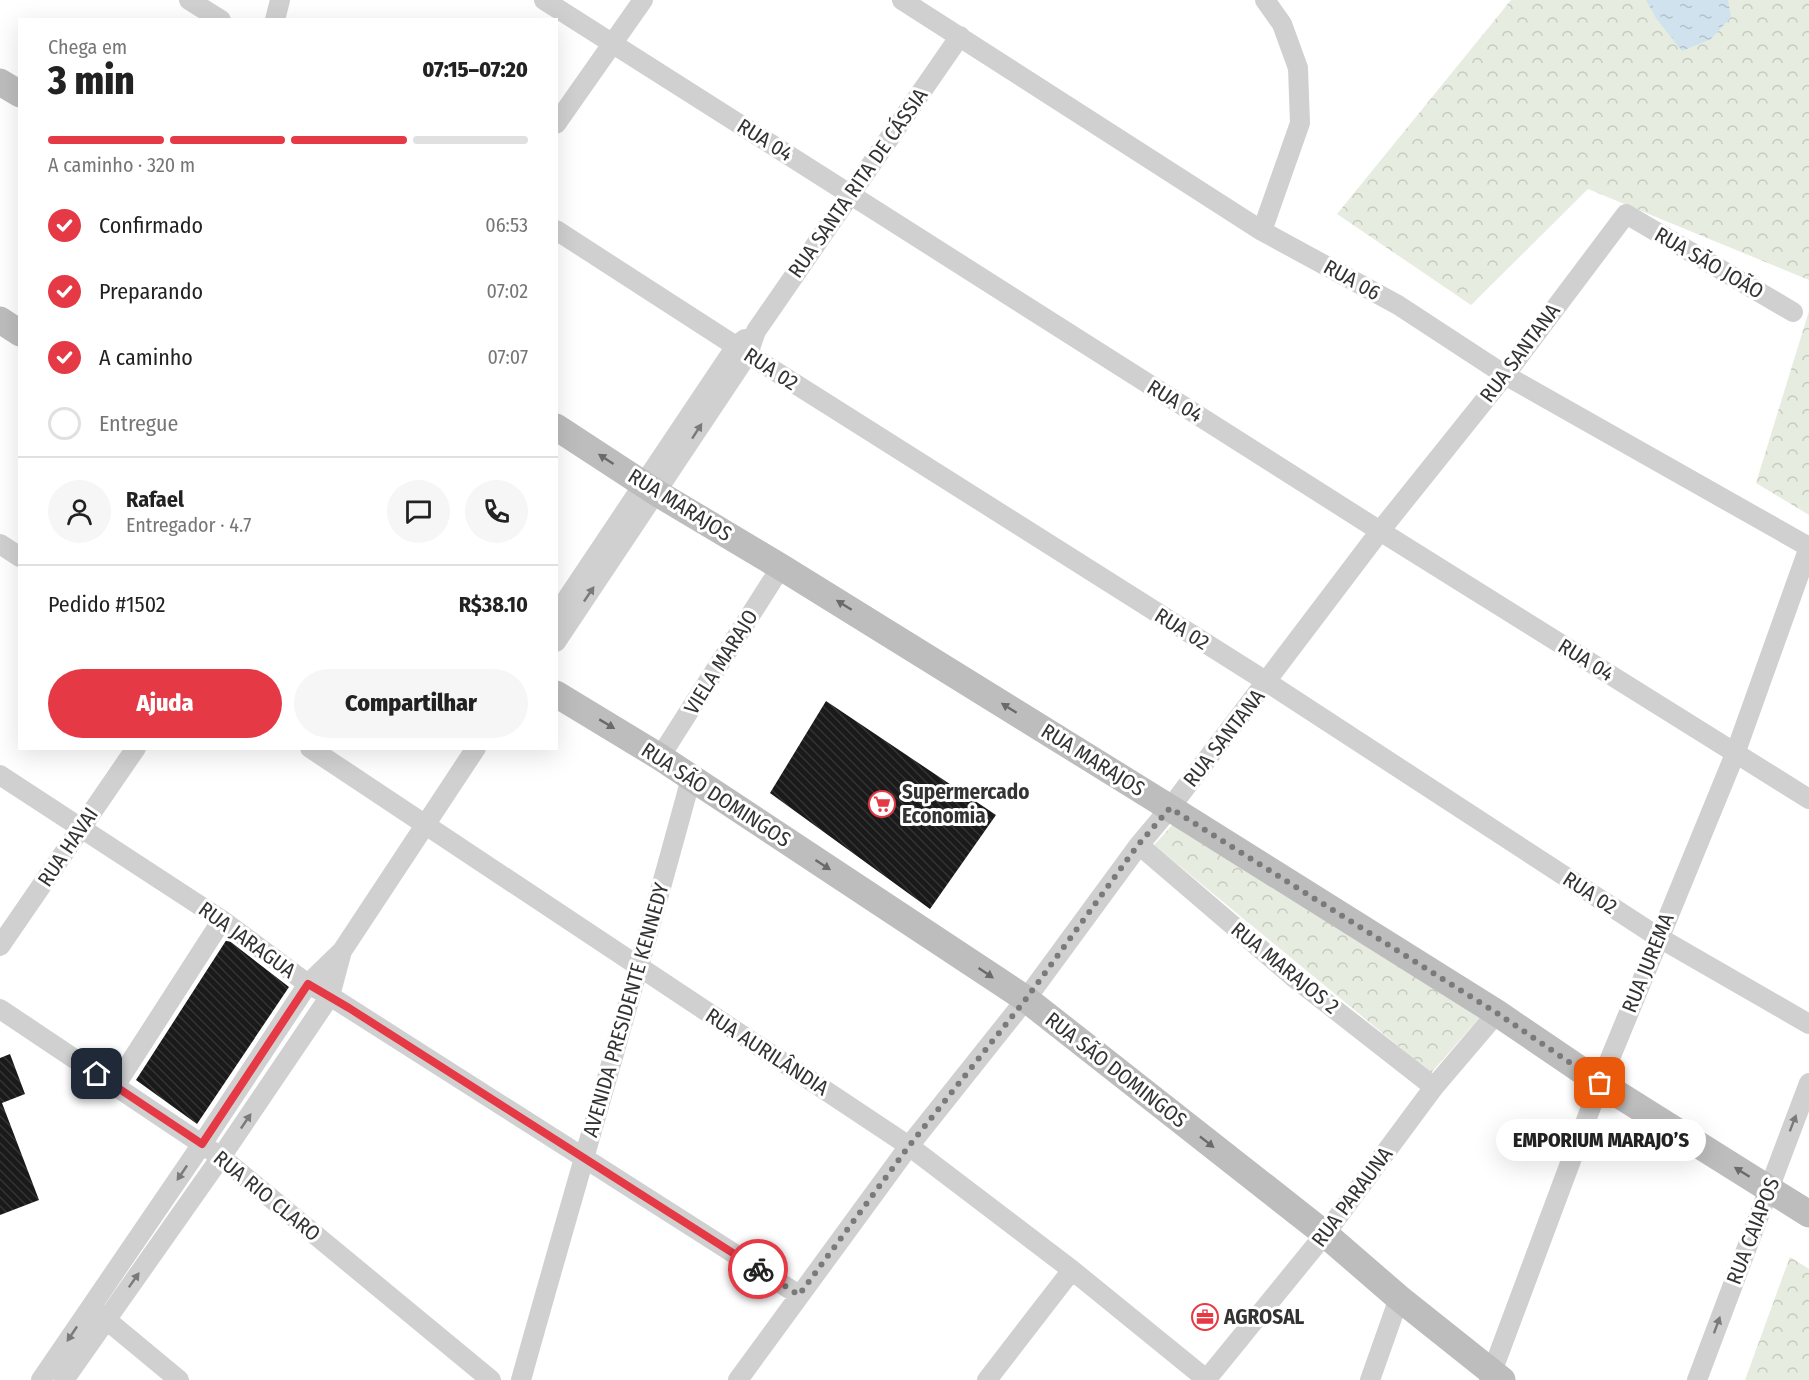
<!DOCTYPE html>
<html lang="pt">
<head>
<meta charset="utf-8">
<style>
	:root { --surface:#fff; --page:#f6f6f6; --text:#222; --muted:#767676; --line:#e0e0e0; --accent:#e63946 }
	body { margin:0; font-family:"Fira Sans Condensed",sans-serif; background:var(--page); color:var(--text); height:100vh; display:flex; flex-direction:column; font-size:22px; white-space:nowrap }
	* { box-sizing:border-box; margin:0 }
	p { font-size:20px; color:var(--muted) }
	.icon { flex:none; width:33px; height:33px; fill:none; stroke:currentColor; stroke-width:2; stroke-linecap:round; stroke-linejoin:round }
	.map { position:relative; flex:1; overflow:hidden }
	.sheet { position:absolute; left:18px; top:18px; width:540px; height:732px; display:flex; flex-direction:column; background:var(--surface); border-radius:0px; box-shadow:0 6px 24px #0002 }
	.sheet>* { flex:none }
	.pin { position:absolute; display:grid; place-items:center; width:51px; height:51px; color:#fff; margin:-26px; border-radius:12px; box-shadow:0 3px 9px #0006 }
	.courier { position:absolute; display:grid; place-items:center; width:60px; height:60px; margin:-30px; border:4px solid #e63946; border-radius:50%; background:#fff; color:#222; box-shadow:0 2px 8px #0007 }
	.bubble { position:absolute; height:42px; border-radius:21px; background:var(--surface); box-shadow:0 6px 24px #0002; font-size:20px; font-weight:800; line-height:42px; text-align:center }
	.summary em { font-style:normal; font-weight:800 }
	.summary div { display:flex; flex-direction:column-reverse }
	.summary { display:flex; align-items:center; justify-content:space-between; height:102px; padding:0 30px }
	h1 { font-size:39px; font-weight:800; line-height:45px }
	.bar { display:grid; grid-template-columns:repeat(4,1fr); gap:9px 6px; align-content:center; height:72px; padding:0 30px }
	.bar i { height:8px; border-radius:4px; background:var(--line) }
	.bar .on { background:var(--accent) }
	.bar p { grid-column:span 4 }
	.line { display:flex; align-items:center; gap:15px; padding:0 30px; border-top:2px solid var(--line) }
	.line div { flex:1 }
	.round { display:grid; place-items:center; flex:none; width:63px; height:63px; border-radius:32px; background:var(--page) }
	ol { padding:0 30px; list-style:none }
	li { display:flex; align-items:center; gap:18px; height:66px }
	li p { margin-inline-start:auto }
	li .icon { padding:6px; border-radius:50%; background:var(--accent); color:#fff; stroke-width:4 }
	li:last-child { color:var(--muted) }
	li i { width:33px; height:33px; border:3px solid var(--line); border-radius:50% }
	.cta { display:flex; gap:12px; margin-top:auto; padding:12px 30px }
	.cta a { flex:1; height:69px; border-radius:36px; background:var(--accent); color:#fff; font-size:24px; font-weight:800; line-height:69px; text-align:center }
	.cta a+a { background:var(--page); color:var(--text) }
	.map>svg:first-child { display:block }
</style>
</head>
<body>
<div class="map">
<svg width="1809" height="1380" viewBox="0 0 1809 1380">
	<defs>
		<pattern id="forest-crowns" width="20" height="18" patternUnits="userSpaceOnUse" patternTransform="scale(1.5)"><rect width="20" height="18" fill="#e6ecdf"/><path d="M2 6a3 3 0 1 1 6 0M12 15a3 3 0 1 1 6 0" fill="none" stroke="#c6cbc0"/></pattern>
		<pattern id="water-ripples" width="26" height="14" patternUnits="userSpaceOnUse" patternTransform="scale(1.5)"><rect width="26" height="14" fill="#cfe2ee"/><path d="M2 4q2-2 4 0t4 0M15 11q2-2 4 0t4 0" fill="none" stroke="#b2c2cd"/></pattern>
		<pattern id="building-back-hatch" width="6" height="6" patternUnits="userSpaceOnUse" patternTransform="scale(1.5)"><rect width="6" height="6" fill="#1a1a1a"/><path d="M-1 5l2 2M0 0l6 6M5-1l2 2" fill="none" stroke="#333"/></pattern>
	</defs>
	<rect width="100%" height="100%" fill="#fff"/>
	<path fill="url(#forest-crowns)" d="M1511,0H1809V280L1588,189L1471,305L1337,214Z
		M1809,311V515L1756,483Z
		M1175,822L1483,1014L1431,1073L1154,845Z
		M1790,1257L1809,1269V1380H1745Z"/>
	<path fill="url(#water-ripples)" d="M1646,0H1728L1731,17L1711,39L1682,51L1656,18Z"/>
	<path fill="url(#building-back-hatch)" d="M826,701L996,815L930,909L770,793Z
		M227,939L289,987L197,1124L136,1080Z
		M10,1054L25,1094L2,1103L39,1200L0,1215V1058Z"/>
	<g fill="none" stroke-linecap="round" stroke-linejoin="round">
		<path stroke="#d0d0d0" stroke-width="20" d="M189,0L221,20
			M544,0L1380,531L1809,799
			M902,0L1262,231L1398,305L1505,375L1809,547
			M275,20L280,0
			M556,124L643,0
			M556,230L748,354L1267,682L1658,937L1809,1024
			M1262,231L1300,123L1298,68L1282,24L1265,0
			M0,544L20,557
			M556,615L736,346L745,339
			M556,642L748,354L756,331L960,36
			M310,748L909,1146L1072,1270L1206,1379
			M660,757L781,567
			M0,775L222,920L308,984L330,996L799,1295
			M1139,845L1292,976L1434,1087
			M0,946L136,748
			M0,1009L221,1157L491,1380
			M115,1086L222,920
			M97,1312L179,1380
			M41,1380L202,1144L308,984L342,951L476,748
			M64,1380L221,1157L330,996L342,951
			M521,1380C577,1179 637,979 691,778
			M738,1380L909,1146L1026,999L1139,845L1170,808L1380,531L1505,375L1626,214L1793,312
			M987,1380L1072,1270
			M1206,1380L1325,1234L1434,1087L1497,1013
			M1370,1380L1399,1298
			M1489,1380L1600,1083L1735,754L1809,547
			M1697,1380L1809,1083"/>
		<path stroke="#bdbdbd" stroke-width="27" d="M0,82L20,94
			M0,320L20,333
			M556,427L657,493L781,567L1170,808L1497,1013L1600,1083L1809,1214
			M556,694L660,757L1026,999L1325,1234L1399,1298L1502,1380"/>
	</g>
	<defs><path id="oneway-solid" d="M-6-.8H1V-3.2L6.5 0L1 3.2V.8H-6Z" transform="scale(1.5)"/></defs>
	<g fill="#7a7a7a">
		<use href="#oneway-solid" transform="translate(697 431) rotate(-57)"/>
		<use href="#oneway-solid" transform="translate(589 594) rotate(-56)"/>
		<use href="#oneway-solid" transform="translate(246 1121) rotate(-56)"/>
		<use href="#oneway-solid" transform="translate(1793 1123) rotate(-69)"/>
		<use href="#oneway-solid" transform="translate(182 1173) rotate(124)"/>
		<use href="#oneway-solid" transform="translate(134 1280) rotate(-55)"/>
		<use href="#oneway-solid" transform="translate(1717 1325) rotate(-70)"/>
		<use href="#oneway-solid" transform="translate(72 1334) rotate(124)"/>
	</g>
	<g fill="#6a6a6a">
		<use href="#oneway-solid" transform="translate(606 459) rotate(-147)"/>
		<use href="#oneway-solid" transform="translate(844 605) rotate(-148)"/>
		<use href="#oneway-solid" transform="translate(1009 708) rotate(-148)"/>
		<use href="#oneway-solid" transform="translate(607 724) rotate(31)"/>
		<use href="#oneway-solid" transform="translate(823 865) rotate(33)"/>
		<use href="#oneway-solid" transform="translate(986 973) rotate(34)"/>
		<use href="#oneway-solid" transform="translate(1207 1142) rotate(38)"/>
		<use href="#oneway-solid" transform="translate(1742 1172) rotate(-148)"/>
	</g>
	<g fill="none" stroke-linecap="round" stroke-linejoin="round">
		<path stroke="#7a7a7a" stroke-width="6" stroke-dasharray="0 10.8" d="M758,1269L799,1295L909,1146L1026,999L1138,845L1170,808L1497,1013L1600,1083"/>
		<path stroke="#e63946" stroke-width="8" d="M97,1074L202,1144L308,984L349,1008L758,1269"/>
	</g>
	<defs>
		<symbol id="supermarket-ring" viewBox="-11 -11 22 22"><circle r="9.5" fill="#fff" stroke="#e63946" stroke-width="1.5"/><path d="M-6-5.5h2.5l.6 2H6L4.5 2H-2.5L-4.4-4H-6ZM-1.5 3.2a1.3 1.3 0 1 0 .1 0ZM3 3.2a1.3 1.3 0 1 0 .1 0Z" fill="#e63946"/></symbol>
		<symbol id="office-ring" viewBox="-11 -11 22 22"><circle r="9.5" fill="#fff" stroke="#e63946" stroke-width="1.5"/><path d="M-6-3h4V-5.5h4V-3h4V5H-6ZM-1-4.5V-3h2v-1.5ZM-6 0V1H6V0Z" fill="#e63946"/></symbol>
	</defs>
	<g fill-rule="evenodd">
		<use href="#supermarket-ring" x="867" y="789" width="30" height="30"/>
		<use href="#office-ring" x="1190" y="1302" width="30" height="30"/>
	</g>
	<g text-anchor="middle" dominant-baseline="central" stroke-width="6" stroke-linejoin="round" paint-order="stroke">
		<g font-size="21" fill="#333" stroke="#fff">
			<text transform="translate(765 140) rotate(32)">RUA 04</text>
			<text transform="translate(858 183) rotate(-55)">RUA SANTA RITA DE CÁSSIA</text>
			<text transform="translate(1709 263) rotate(30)">RUA SÃO JOÃO</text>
			<text transform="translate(1352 280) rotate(29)">RUA 06</text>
			<text transform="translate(1520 353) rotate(-53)">RUA SANTANA</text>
			<text transform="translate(771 369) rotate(33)">RUA 02</text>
			<text transform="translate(1175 401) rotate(32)">RUA 04</text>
			<text transform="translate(680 505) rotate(32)">RUA MARAJOS</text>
			<text transform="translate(1182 629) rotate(32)">RUA 02</text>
			<text transform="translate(1586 660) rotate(32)">RUA 04</text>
			<text transform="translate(721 662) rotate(-58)">VIELA MARAJO</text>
			<text transform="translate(1224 738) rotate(-52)">RUA SANTANA</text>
			<text transform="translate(1093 760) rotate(32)">RUA MARAJOS</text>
			<text transform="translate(716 795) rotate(33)">RUA SÃO DOMINGOS</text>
			<text transform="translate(68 847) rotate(-56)">RUA HAVAI</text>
			<text transform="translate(1590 893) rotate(33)">RUA 02</text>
			<text transform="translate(247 940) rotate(36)">RUA JARAGUA</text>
			<text transform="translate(1648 963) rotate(-68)">RUA JUREMA</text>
			<text transform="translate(1285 968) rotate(39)">RUA MARAJOS 2</text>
			<text transform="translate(626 1010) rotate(-74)">AVENIDA PRESIDENTE KENNEDY</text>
			<text transform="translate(767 1052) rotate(33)">RUA AURILÂNDIA</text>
			<text transform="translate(1116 1070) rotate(38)">RUA SÃO DOMINGOS</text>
			<text transform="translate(267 1196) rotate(39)">RUA RIO CLARO</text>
			<text transform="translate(1352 1197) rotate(-53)">RUA PARAUNA</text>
			<text transform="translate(1753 1231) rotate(-69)">RUA CAIAPOS</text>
		</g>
		<g font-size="21" font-weight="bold" fill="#333" stroke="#fff" text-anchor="start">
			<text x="902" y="792">Supermercado<tspan x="902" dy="24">Economia</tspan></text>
			<text x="1224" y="1317">AGROSAL</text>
		</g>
	</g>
</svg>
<div class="pin" style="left:1600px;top:1083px;background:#ea580c"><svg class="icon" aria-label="bag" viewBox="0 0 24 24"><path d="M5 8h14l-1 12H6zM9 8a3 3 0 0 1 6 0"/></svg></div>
<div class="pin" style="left:97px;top:1074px;background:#1f2937"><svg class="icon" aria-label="home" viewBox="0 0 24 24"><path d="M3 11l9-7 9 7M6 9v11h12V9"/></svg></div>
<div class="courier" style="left:758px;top:1269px"><svg class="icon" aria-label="bike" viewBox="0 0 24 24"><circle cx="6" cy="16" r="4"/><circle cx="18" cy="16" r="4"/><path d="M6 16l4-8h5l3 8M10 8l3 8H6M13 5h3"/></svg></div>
<div class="bubble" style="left:1496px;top:1119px;width:210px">EMPORIUM MARAJO’S</div>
<section class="sheet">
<div class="summary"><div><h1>3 min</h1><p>Chega em</p></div><em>07:15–07:20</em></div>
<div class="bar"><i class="on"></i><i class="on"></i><i class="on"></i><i></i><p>A caminho · 320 m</p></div>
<ol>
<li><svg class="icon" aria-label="check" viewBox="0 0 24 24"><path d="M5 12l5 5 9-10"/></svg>Confirmado<p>06:53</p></li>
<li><svg class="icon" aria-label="check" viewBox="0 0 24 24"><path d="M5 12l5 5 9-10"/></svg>Preparando<p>07:02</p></li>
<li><svg class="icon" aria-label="check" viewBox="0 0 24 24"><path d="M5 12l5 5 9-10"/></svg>A caminho<p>07:07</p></li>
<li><i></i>Entregue</li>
</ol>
<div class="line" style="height:108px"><a class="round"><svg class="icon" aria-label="person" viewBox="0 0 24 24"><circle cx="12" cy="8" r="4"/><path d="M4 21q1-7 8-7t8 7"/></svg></a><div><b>Rafael</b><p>Entregador · 4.7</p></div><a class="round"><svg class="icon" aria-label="chat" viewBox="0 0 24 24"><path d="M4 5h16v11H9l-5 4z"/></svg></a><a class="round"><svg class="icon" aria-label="phone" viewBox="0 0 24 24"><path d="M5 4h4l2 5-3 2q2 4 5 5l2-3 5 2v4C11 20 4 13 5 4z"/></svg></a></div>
<div class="line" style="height:78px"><div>Pedido #1502</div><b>R$38.10</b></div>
<div class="cta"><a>Ajuda</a><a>Compartilhar</a></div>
</section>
</div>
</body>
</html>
